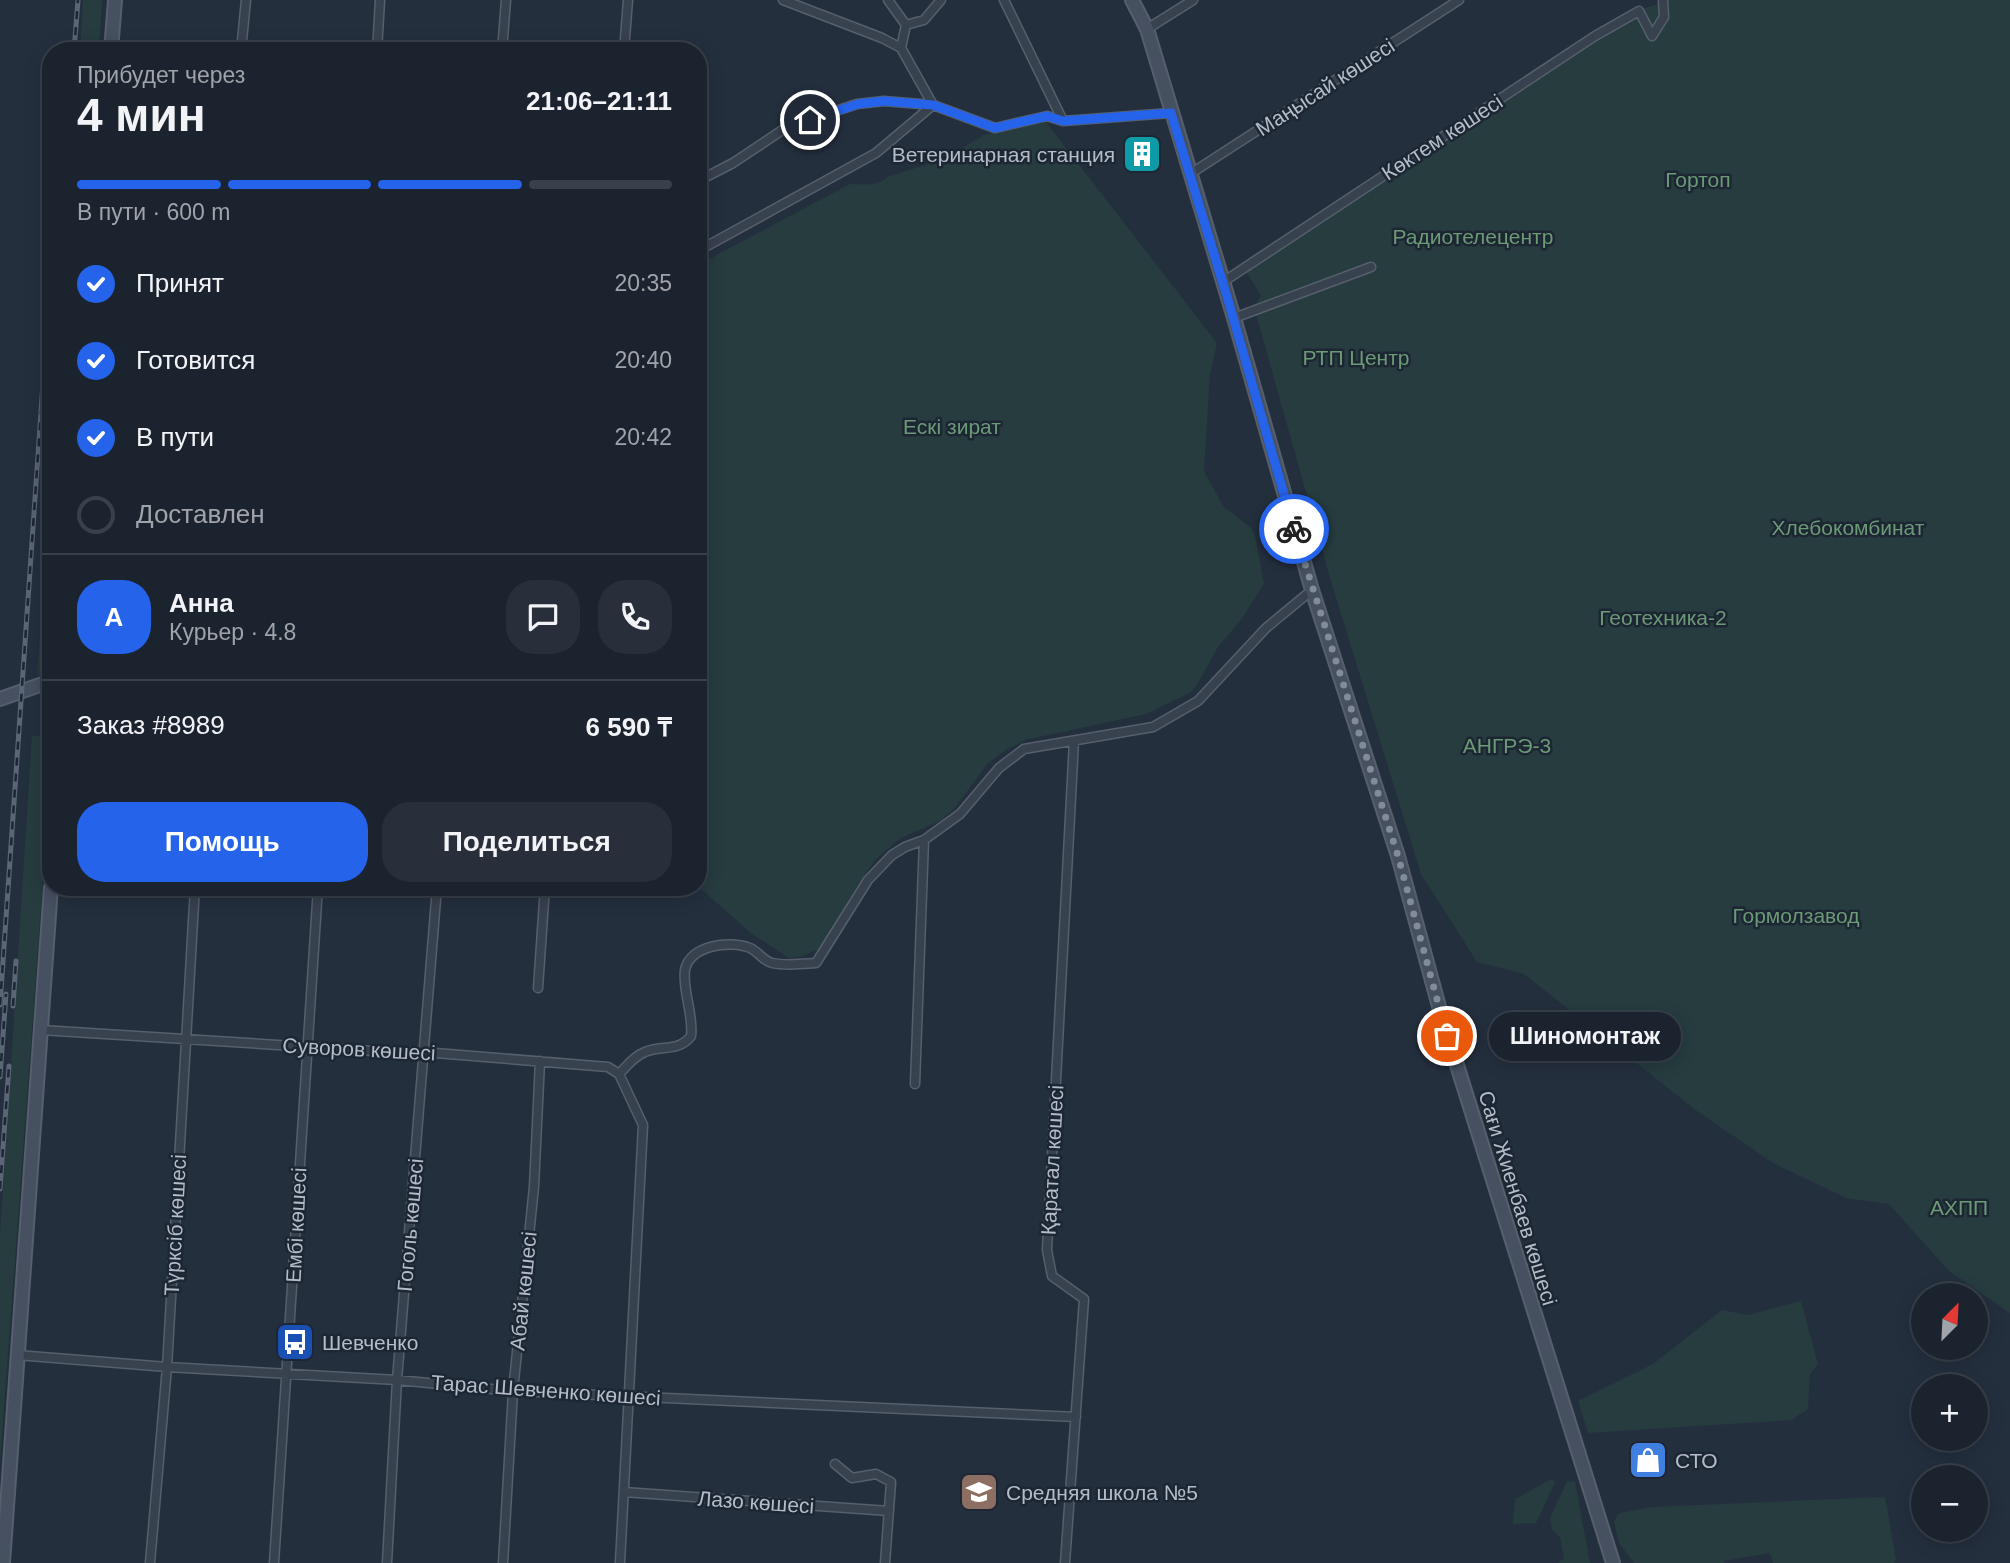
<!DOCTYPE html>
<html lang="ru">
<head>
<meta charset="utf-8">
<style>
	:root { --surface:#1b232e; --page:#282f3a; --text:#f1f3f6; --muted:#a0a4aa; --line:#39404a; --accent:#2563eb }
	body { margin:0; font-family:Helvetica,sans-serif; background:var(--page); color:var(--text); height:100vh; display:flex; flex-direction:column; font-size:26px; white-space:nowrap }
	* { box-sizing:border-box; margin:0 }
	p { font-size:23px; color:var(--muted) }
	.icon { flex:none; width:38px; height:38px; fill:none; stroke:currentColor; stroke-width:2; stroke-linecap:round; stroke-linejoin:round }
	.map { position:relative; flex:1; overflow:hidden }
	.sheet { position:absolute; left:42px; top:42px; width:665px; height:854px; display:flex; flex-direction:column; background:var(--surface); border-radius:28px; box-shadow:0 4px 18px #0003,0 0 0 2px var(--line) }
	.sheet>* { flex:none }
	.needle { width:46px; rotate:24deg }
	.tools { position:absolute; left:1911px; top:1283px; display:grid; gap:14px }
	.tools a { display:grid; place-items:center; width:77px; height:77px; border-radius:50%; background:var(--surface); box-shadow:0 4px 18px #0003,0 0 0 2px var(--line); font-size:35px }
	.pin { position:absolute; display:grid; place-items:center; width:60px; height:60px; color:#fff; margin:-30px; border:4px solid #fff; border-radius:50%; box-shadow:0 2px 7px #0007 }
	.courier { position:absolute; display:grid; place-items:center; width:70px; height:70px; margin:-35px; border:5px solid #2563eb; border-radius:50%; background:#fff; color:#222; box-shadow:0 2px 9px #0007 }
	.bubble { position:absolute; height:49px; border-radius:24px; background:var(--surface); box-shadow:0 4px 18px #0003,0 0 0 2px var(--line); font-size:23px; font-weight:600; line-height:49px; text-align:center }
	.head em { font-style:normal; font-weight:600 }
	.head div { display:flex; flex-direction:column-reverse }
	.head { display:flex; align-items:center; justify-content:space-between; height:119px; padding:0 35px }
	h1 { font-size:46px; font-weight:600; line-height:52px }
	.bar { display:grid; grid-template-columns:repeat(4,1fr); gap:10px 7px; align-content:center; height:84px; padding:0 35px }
	.bar i { height:9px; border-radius:5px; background:var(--line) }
	.bar .selected { background:var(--accent) }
	.bar p { grid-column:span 4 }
	.line { display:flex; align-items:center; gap:18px; padding:0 35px; border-top:2px solid var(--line) }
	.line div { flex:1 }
	.round { display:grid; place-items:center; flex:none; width:74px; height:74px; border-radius:28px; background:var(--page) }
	ol { padding:0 35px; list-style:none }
	li { display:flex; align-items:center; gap:21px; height:77px }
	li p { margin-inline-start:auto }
	li .icon { padding:7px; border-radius:50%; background:var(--accent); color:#fff; stroke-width:4 }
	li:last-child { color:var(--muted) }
	li i { width:38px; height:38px; border:4px solid var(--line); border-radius:50% }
	.primary-button { display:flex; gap:14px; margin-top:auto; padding:14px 35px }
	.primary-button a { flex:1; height:80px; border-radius:28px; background:var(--accent); color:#fff; font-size:28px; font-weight:600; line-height:80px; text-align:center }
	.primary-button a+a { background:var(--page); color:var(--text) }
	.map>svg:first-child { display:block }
</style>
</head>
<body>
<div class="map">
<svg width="2010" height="1563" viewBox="0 0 2010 1563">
	<rect width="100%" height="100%" fill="#242f3e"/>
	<path fill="#263c3f" d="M83,0H102L99,51H80Z
		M1663,0H2010V1313L1949,1271L1889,1204L1846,1198L1773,1163L1697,1111L1524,974L1477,962L1421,874L1330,578L1254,307L1261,296L1241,263L1613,19L1664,2Z
		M1046,122L1217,343L1210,375L1204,471L1223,506L1251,528L1255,536L1264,584L1241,620L1218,647L1197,685L1190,693L1146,714L1025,740L1006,750L987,764L955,808L940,821L901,838L876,859L857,886L821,948L800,957L789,958L751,933L701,889L698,835V265L850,184C864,184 877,187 887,177L944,159L984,135Z
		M51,473V670L37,676Z
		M32,736H51V771L0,1462V1237Z
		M1801,1301L1818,1364L1810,1374L1808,1409L1791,1420L1588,1433L1578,1401L1653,1364L1722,1310L1747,1315Z
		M1551,1479L1555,1482L1536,1523L1513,1524L1515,1499Z
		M1567,1481L1575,1482L1590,1563H1557L1564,1559L1560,1537L1552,1530L1550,1518Z
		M1885,1497L1896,1560L1894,1563H1773L1770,1553L1724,1561V1563H1634L1619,1543L1614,1521L1619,1513L1652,1507Z"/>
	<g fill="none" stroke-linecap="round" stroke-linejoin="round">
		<defs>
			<path id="street" d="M783,0L882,38L901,48L933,105
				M888,0L906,25
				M1004,0L1063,121
				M906,25L924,20L941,0
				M1147,29L1193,0
				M901,48L906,25
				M241,51L246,0
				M377,51L380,0
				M502,51L506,0
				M624,51L628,0
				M1190,174L1459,0
				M698,181L733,163L787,127L857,104L884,101L933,105L995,128L1047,116L1063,121L1171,113
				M698,251L876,153L933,105
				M1223,282L1595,36L1639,11L1652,36L1664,17L1663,0
				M1234,318L1371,267
				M538,988L545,887
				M41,1030L373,1051L423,1052L608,1067L619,1074L643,1125L620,1563
				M619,1074C627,1066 634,1056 645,1052C662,1045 679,1052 691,1036C694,1016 682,989 685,970C690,945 730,940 750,948C759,952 763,961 772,963C787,966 801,964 816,963L868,880L892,855L905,847L924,840L960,814L999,768L1024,749L1153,727L1198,701L1266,628L1312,590
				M915,1084L924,840
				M17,1355L167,1367L397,1380L513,1391L1076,1417
				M835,1464L852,1478L876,1474L891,1482L885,1563
				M624,1492L889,1511
				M150,1563L167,1367L195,887
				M274,1563L318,887
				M387,1563L397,1380L437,887
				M503,1563L513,1391L534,1187L540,1061
				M1065,1563L1084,1299L1052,1276L1047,1250L1074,741"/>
			<path id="secondary" d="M1132,0L1147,29L1234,318L1312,590L1398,856L1441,1014L1613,1563
				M111,51L115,0
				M0,699L51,681
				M3,1563L51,887"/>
		</defs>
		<use href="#street" stroke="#565f6c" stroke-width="11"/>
		<use href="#secondary" stroke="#565f6c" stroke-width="16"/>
		<use href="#street" stroke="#38414e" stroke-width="8"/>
		<use href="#secondary" stroke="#465061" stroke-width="12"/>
		<defs>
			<path id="rail" d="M74,51L78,0
				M0,1005L51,267
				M13,1006L16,961
				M0,1077L6,994
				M0,1189L9,1066"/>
		</defs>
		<use href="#rail" stroke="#5a6575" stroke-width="5"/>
		<use href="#rail" stroke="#1d2633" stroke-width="2.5" stroke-dasharray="8" stroke-linecap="butt"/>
	</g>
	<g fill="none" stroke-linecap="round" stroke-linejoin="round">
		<path stroke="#828b98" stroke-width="7" stroke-dasharray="0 12.6" d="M1294,529L1398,856L1447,1036"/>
		<path stroke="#2563eb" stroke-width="9" d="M810,120L858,104L884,101L933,105L995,128L1047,116L1063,121L1171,113L1228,300L1294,529"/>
	</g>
	<defs>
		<symbol id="building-square" viewBox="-11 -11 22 22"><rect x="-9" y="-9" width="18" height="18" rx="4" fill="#0f9aa8" stroke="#1d2633"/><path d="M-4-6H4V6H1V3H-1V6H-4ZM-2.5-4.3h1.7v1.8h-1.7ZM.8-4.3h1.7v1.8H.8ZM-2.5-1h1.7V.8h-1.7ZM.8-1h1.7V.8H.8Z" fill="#fff"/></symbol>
		<symbol id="bus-square" viewBox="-11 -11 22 22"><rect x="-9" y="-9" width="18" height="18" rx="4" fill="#1a4fb4" stroke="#1d2633"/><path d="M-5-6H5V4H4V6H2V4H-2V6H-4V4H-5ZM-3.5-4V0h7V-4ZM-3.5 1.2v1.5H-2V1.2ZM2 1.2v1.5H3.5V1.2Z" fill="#fff"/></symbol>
		<symbol id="shop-square" viewBox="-11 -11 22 22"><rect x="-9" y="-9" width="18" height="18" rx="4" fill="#3f7fe0" stroke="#1d2633"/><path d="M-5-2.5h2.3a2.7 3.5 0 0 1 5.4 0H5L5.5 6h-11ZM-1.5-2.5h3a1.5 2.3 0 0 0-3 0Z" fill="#fff"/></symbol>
		<symbol id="school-square" viewBox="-11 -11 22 22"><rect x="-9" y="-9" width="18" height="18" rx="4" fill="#8d6e63" stroke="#1d2633"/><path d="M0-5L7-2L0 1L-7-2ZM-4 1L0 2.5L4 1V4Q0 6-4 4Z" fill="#fff"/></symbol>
	</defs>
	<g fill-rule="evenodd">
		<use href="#building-square" x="1120" y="132" width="44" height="44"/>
		<use href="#bus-square" x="273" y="1320" width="44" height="44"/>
		<use href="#shop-square" x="1626" y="1438" width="44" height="44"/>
		<use href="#school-square" x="957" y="1470" width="44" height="44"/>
	</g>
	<g text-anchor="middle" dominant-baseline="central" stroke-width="5" stroke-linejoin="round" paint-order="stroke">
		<g font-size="21" fill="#b4bcc9" stroke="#1d2633">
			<text transform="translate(1325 87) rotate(-33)">Маңысай көшесі</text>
			<text transform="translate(1442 137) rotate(-33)">Көктем көшесі</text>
			<text transform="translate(359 1049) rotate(3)">Суворов көшесі</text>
			<text transform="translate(1052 1160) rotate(-87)">Қаратал көшесі</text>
			<text transform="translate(1518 1198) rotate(73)">Сағи Жиенбаев көшесі</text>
			<text transform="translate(175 1225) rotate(-87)">Түрксіб көшесі</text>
			<text transform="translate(296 1225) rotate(-87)">Ембі көшесі</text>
			<text transform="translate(410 1225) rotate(-85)">Гоголь көшесі</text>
			<text transform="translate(523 1291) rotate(-84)">Абай көшесі</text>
			<text transform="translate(546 1390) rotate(4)">Тарас Шевченко көшесі</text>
			<text transform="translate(756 1502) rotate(4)">Лазо көшесі</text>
		</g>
		<g font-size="21" fill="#b4bcc9" stroke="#1d2633" text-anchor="start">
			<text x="1115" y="154" text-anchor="end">Ветеринарная станция</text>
			<text x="322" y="1342">Шевченко</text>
			<text x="1675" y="1460">СТО</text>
			<text x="1006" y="1492">Средняя школа №5</text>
		</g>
		<g font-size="21" fill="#6b9a76" stroke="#1d2633">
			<text x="1698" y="179">Гортоп</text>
			<text x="1473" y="236">Радиотелецентр</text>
			<text x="1356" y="357">РТП Центр</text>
			<text x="952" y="426">Ескі зират</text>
			<text x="1848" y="527">Хлебокомбинат</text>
			<text x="1663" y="617">Геотехника-2</text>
			<text x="1507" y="745">АНГРЭ-3</text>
			<text x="1796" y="915">Гормолзавод</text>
			<text x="1959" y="1207">АХПП</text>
		</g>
	</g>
</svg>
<div class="tools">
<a><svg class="needle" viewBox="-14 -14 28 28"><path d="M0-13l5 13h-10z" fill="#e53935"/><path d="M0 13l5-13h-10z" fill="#a0a4aa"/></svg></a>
<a>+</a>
<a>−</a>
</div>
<div class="pin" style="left:1447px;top:1036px;background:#ea580c"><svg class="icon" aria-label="bag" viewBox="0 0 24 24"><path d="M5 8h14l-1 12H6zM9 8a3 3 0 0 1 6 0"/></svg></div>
<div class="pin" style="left:810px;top:120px;background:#1f2937"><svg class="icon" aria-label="home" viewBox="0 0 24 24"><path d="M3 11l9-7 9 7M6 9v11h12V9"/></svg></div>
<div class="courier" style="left:1294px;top:529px"><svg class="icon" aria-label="bike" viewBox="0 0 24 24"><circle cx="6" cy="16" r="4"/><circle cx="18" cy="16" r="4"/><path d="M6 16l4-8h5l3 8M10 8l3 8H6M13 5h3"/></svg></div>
<div class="bubble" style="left:1489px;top:1012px;width:192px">Шиномонтаж</div>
<section class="sheet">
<div class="head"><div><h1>4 мин</h1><p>Прибудет через</p></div><em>21:06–21:11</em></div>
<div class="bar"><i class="selected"></i><i class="selected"></i><i class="selected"></i><i></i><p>В пути · 600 m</p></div>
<ol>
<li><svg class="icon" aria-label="check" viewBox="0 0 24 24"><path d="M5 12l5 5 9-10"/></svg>Принят<p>20:35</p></li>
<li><svg class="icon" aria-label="check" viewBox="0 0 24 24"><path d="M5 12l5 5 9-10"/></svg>Готовится<p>20:40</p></li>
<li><svg class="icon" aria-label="check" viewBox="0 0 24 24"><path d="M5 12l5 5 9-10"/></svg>В пути<p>20:42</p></li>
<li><i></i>Доставлен</li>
</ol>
<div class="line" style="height:126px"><b class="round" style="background:var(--accent);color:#fff">А</b><div><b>Анна</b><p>Курьер · 4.8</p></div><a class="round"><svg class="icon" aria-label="chat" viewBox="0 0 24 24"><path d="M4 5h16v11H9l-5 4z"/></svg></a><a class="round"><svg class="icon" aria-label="phone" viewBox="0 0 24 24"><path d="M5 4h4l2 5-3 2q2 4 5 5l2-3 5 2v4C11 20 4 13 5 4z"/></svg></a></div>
<div class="line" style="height:91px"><div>Заказ #8989</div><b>6 590 ₸</b></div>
<div class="primary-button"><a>Помощь</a><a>Поделиться</a></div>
</section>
</div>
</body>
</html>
